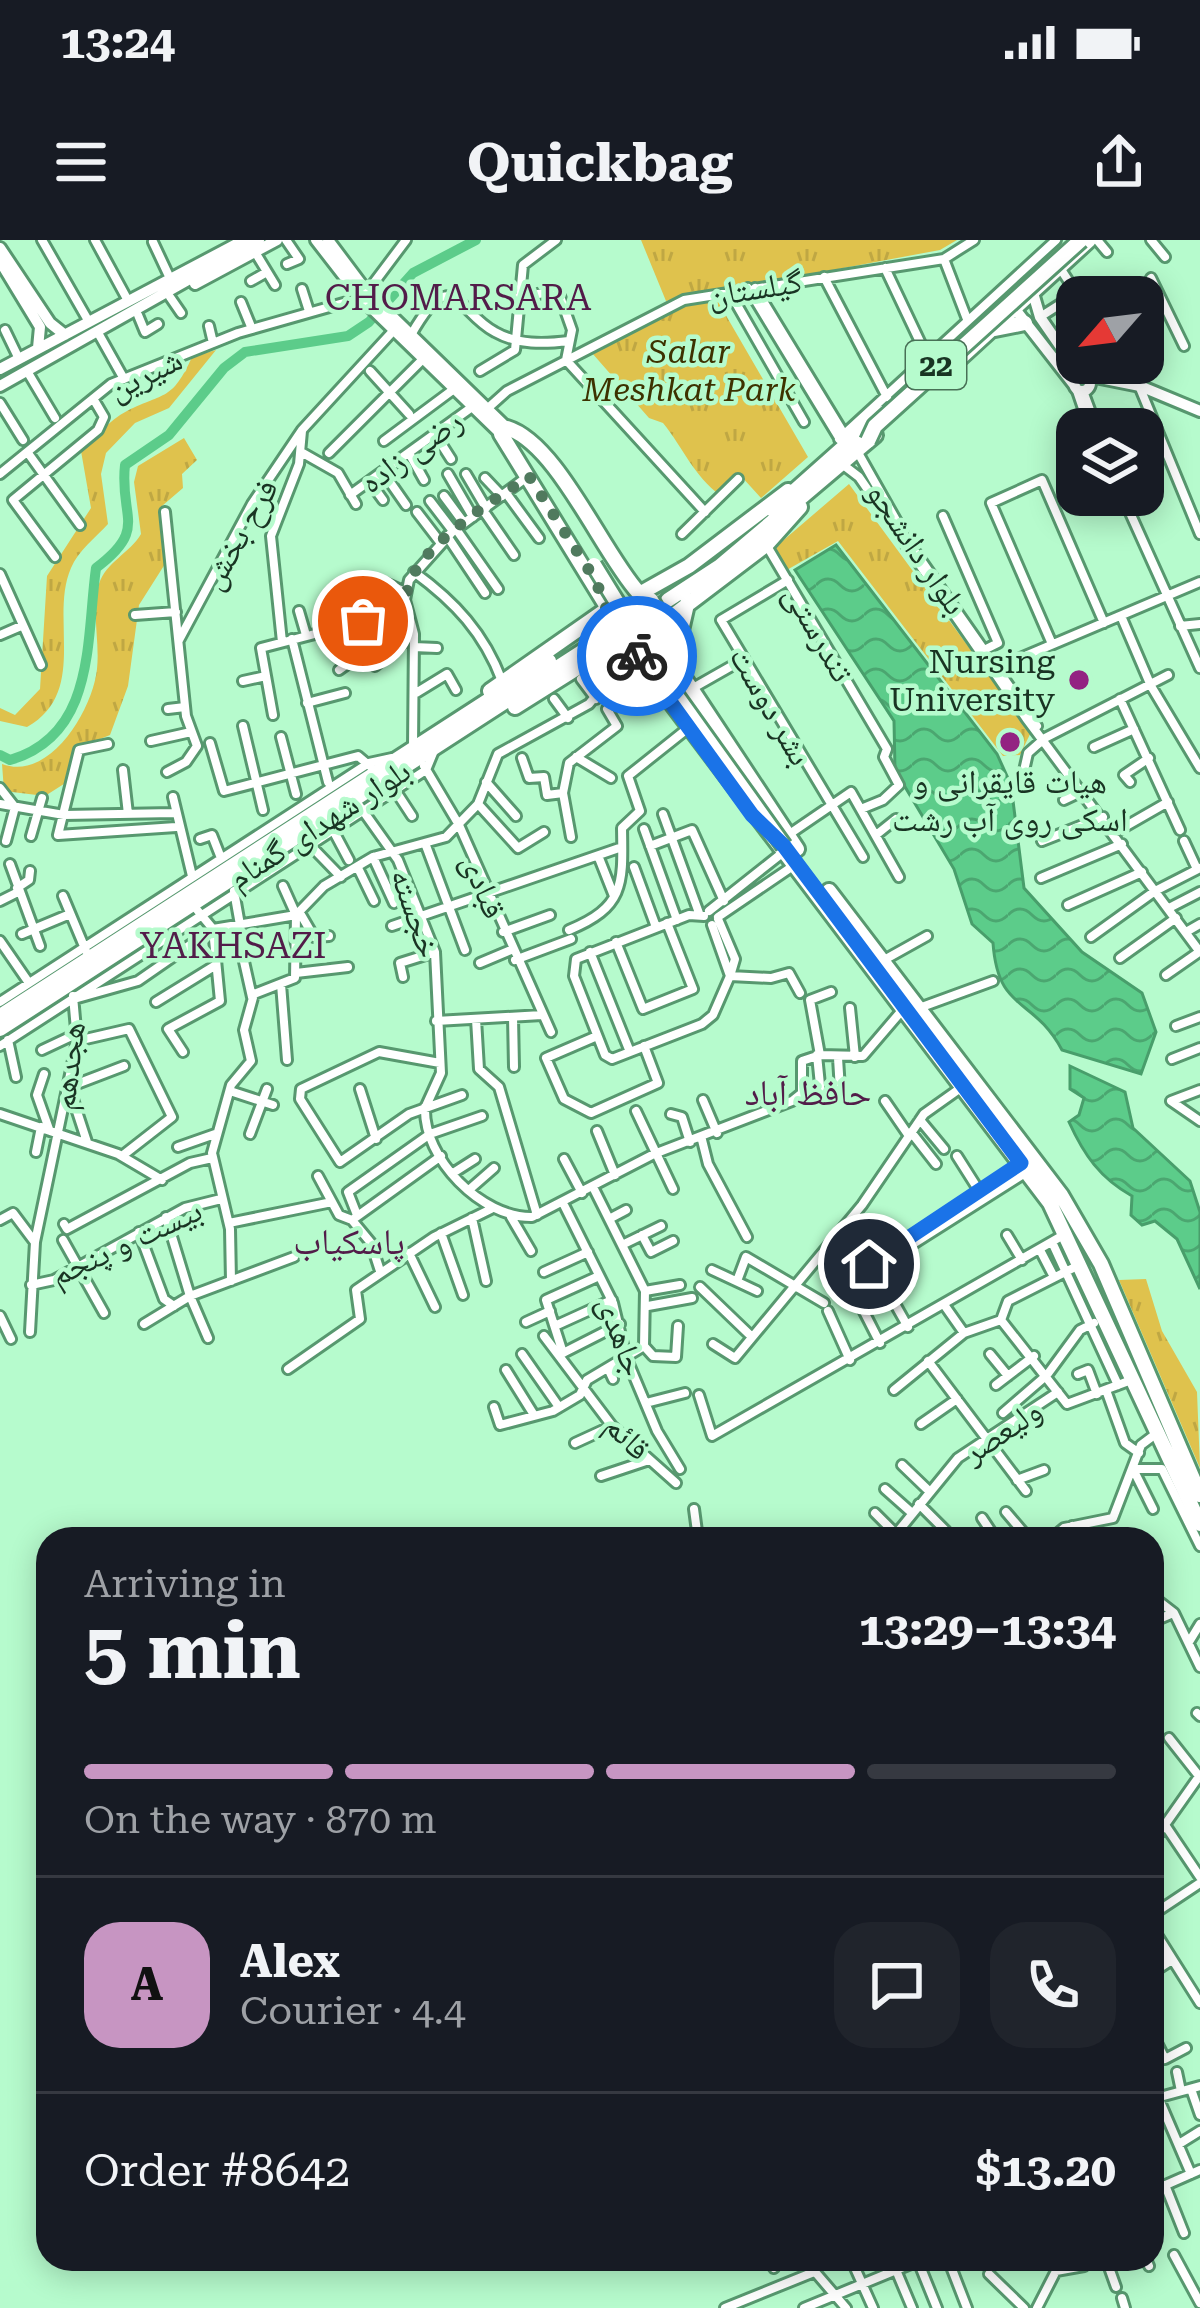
<!DOCTYPE html>
<html lang="en">
<head>
<meta charset="utf-8">
<style>
	:root { --surface:#171b24; --page:#20242c; --text:#f1f3f6; --muted:#9ea1a6; --line:#363941; --accent:#c795c2 }
	body { margin:0; font-family:"Roboto Serif","Noto Naskh Arabic",serif; background:var(--page); color:var(--text); height:100vh; display:flex; flex-direction:column; font-size:45px; white-space:nowrap }
	* { box-sizing:border-box; margin:0 }
	p { font-size:39px; color:var(--muted) }
	.icon { flex:none; width:66px; height:66px; fill:none; stroke:currentColor; stroke-width:2; stroke-linecap:round; stroke-linejoin:round }
	.map { position:relative; flex:1; overflow:hidden }
	.sheet { position:absolute; left:36px; top:1287px; width:1128px; height:744px; display:flex; flex-direction:column; background:var(--surface); border-radius:36px; box-shadow:0 6px 30px #0003 }
	.sheet>* { flex:none }
	.needle { width:78px; rotate:242deg }
	.fabs { position:absolute; left:1056px; top:36px; display:grid; gap:24px }
	.fabs a { display:grid; place-items:center; width:108px; height:108px; border-radius:24px; background:var(--surface); box-shadow:0 6px 30px #0003; font-size:60px }
	.pin { position:absolute; display:grid; place-items:center; width:102px; height:102px; color:#fff; margin:-51px; border:6px solid #fff; border-radius:50%; box-shadow:0 3px 12px #0007 }
	.courier { position:absolute; display:grid; place-items:center; width:120px; height:120px; margin:-60px; border:9px solid #1a73e8; border-radius:50%; background:#fff; color:#222; box-shadow:0 3px 15px #0007 }
	.overview em { font-style:normal; font-weight:700 }
	.overview div { display:flex; flex-direction:column-reverse }
	.overview { display:flex; align-items:center; justify-content:space-between; height:204px; padding:0 48px }
	h1 { font-size:78px; font-weight:700; line-height:90px }
	.bar { display:grid; grid-template-columns:repeat(4,1fr); gap:18px 12px; align-content:center; height:144px; padding:0 48px }
	.bar i { height:15px; border-radius:9px; background:var(--line) }
	.bar .active { background:var(--accent) }
	.bar p { grid-column:span 4 }
	.line { display:flex; align-items:center; gap:30px; padding:0 48px; border-top:3px solid var(--line) }
	.line div { flex:1 }
	.round { display:grid; place-items:center; flex:none; width:126px; height:126px; border-radius:36px; background:var(--page) }
	.status { display:flex; justify-content:space-between; align-items:center; height:84px; padding:0 60px; background:var(--surface); direction:ltr }
	.status svg { height:33px; fill:currentColor }
	header { display:flex; justify-content:space-between; align-items:center; height:156px; padding:0 48px; background:var(--surface); font-size:54px; font-weight:700 }
	.map>svg:first-child { display:block }
</style>
</head>
<body>
<div class="status"><b>13:24</b><svg viewBox="0 0 49 12"><path d="M0 12V9h3v3zM5 12V6h3v6zM10 12V3h3v9zM15 12V0h3v12zM26 1h20v11H26zM47 4h2v5h-2z"/></svg></div>
<header><svg class="icon" aria-label="menu" viewBox="0 0 24 24"><path d="M4 6h16M4 12h16M4 18h16"/></svg>Quickbag<svg class="icon" aria-label="share" viewBox="0 0 24 24"><path d="M12 15V3M7 8l5-5 5 5M5 13v7h14v-7"/></svg></header>
<div class="map">
<svg width="1200" height="2068" viewBox="0 0 1200 2068">
	<defs>
		<pattern id="grass-tufts" width="24" height="20" patternUnits="userSpaceOnUse" patternTransform="scale(3)"><rect width="24" height="20" fill="#dfc24d"/><path d="M3 7l-1-3M5 7V3M7 7l1-3M15 17l-1-3M17 17v-4M19 17l1-3" fill="none" stroke="#bfa743"/></pattern>
		<pattern id="water-waves" width="16" height="10" patternUnits="userSpaceOnUse" patternTransform="scale(3)"><rect width="16" height="10" fill="#5ccc8a"/><path d="M0 5q4-4 8 0t8 0" fill="none" stroke="#4ba670"/></pattern>
	</defs>
	<rect width="100%" height="100%" fill="#b6fbcd"/>
	<path fill="url(#grass-tufts)" d="M641,0H957L940,10L666,61Z
		M717,60L808,217L761,258L741,236L721,256C693,235 684,209 663,183L649,178L592,113L688,64Z
		M216,110L169,168L135,183L106,213L101,234L108,284C96,297 78,311 71,328C49,378 89,452 27,487L0,481V468L15,475L40,449L47,336L91,268L81,211C95,198 109,180 127,171C165,152 172,161 192,117Z
		M184,198L197,220L182,234L183,248L162,266L165,324L139,365L128,446L110,495L73,510L67,542L45,556L4,551L2,524C50,542 93,469 97,429C100,401 91,370 99,344C106,322 130,313 141,294L134,242L138,226Z
		M849,244L1031,492L1020,515L1003,516L838,301L785,331L772,310Z
		M1146,1039L1162,1091L1197,1152L1200,1228L1119,1040Z"/>
	<path fill="url(#water-waves)" stroke="#489e6b" stroke-width="3" d="M836,305L997,514L1011,545L1024,648L1082,712L1142,753L1156,792L1141,834L1062,810C1033,756 998,773 993,703L972,684L954,629L895,530L894,481L795,330Z
		M1070,826L1125,852L1133,888L1190,941L1200,972V1049L1177,999L1155,981L1142,985L1131,975L1132,956C1100,938 1084,915 1069,882L1079,875L1084,858L1070,849Z"/>
	<g fill="none" stroke-linecap="round" stroke-linejoin="round">
		<path stroke="#5ccc8a" stroke-width="10" d="M0,515L10,520C96,495 86,400 96,328C149,288 119,278 125,225L169,195L224,128L245,112L348,96L369,82L413,33L476,0"/>
		<path stroke="#97d3ab" stroke-width="14" stroke-dasharray="14 7" stroke-linecap="butt" d="M594,393L663,352"/>
		<defs>
			<path id="minor" d="M42,0L89,82
				M95,0L126,57
				M286,0L299,19L287,24
				M1097,0L1107,12
				M1151,0L1165,17
				M153,2L168,34
				M255,12L275,45
				M944,19L967,79
				M885,28L922,106
				M1060,28L1075,51
				M824,37L887,157
				M1151,38L1184,106
				M251,41L267,32
				M748,48L841,201
				M755,48L844,194
				M302,49L309,71
				M729,51L804,182
				M367,52L406,0
				M170,57L181,73
				M517,58L549,52L560,56L572,90L566,120L705,272
				M241,62L252,89
				M138,75L145,92L158,84
				M1143,76L1166,69
				M1040,77L1062,63
				M209,86L213,103
				M5,90L19,119
				M97,91L124,139
				M411,95C453,21 457,72 495,92C518,105 544,104 569,101
				M1058,102L1077,96
				M27,131L55,178
				M370,131L409,174
				M480,131L515,110L523,25L556,0
				M1076,148L1090,189
				M1140,148L1200,294
				M1083,151L1097,189
				M0,163L23,200
				M488,168L507,151L684,60L944,19L974,0
				M435,194L451,219
				M839,199L1056,0
				M384,201L454,149
				M857,211L909,303L1037,486
				M301,212L338,233L356,264
				M28,213L80,285
				M329,213L423,119
				M409,213L424,240
				M842,224L859,237L1026,478L1200,712
				M383,232L406,265
				M0,234L111,144L238,93L361,58
				M448,234L473,277
				M466,234L486,268
				M485,238L502,256
				M370,242L383,260
				M506,253L539,298
				M350,255L472,167
				M1122,255L1200,428
				M444,256L464,283
				M430,261L453,291
				M483,270L514,315
				M165,272L186,476L197,506L186,522L167,532
				M417,272L440,302
				M943,276L998,403L986,409
				M456,289L498,349
				M682,294L738,239
				M447,296L485,353
				M767,306L887,509L884,517L899,545L883,560L861,569
				M55,317L13,260L98,190L104,177L94,160
				M414,332C455,362 484,393 502,441
				M0,334L41,425
				M788,340L721,380L863,617
				M385,343L405,352
				M358,367L363,381
				M325,368L353,420L339,430
				M299,371L306,395
				M135,375L176,372
				M1121,376L1151,446L1200,528
				M1180,386L1200,384
				M0,395L21,386
				M292,399L328,542
				M179,400L252,264L302,190L394,90
				M282,402L271,296L299,224L302,191
				M1052,404L991,263L1042,240L1104,383
				M414,407L437,408
				M375,426L412,395
				M997,428L1200,342
				M581,439L596,459
				M243,441L266,436
				M693,448L744,419
				M416,453L447,434L456,450
				M554,459L568,478
				M1120,459L1180,590
				M307,463L345,453
				M168,469L185,467
				M273,475L261,408L407,370
				M243,486L263,570
				M281,497L296,554
				M151,501L191,492
				M210,503L224,551L358,516L371,527
				M108,504L79,510L58,595L176,587
				M413,507L414,394L405,360L409,340L452,292L527,237
				M1094,507L1134,489
				M576,517L611,538
				M522,518L529,538L544,537L547,555L563,553
				M424,526L459,585L551,792
				M123,530L128,574
				M1023,535L1028,513L1045,498L1168,435
				M486,542L516,576
				M1130,542L1124,535L1149,518
				M0,548L14,566
				M395,550L412,576
				M173,557L192,636
				M1064,560L1083,551
				M356,561L398,620L435,712L441,833L426,866
				M0,564L64,575L174,573
				M478,564L518,608L544,592
				M663,574L699,673
				M644,589L677,680
				M333,590L349,620
				M1114,593L1168,562
				M788,595L851,552L899,637
				M876,595L896,579
				M31,596L42,558
				M571,597L563,553L569,523L617,486L607,469L653,437
				M200,599L212,595L221,618
				M6,601L15,567
				M1042,601L1103,577
				M1184,601L1197,629
				M425,603L465,710
				M310,605L341,637
				M650,606L692,590L724,661
				M373,617L394,663
				M599,618L614,656
				M10,624L40,706
				M634,627L656,687
				M358,628L374,661
				M1041,638L1122,604
				M17,648L29,640L30,631
				M234,651L240,685
				M63,656L86,711
				M0,661L18,652
				M1068,665L1142,632
				M1169,668L1200,652
				M709,671L786,610
				M300,673L314,697L329,696
				M704,676L689,675L576,719L574,736L605,815L612,819L702,784L713,775L730,736L771,738L789,733L800,753
				M718,677L796,624
				M712,685L730,736L735,719L718,679
				M392,686L622,607
				M569,690C625,667 623,644 622,588L640,571L628,536L687,489
				M503,692L550,675
				M1186,692L1200,684
				M22,694L70,674
				M1091,697L1155,651L1200,628
				M0,701L29,743
				M616,702L643,769L693,749L667,683
				M590,712L630,812
				M243,717L252,757
				M1120,718L1176,678
				M515,720L571,699
				M884,720L927,696
				M480,723L511,710
				M296,733L348,727
				M1166,735L1199,712
				M403,737L400,723L435,712
				M281,744L287,820
				M74,759L138,741L213,689L296,675L324,646L373,617L446,597L478,564L498,514L589,464L615,432
				M0,762L369,523L392,518
				M156,762L216,725
				M850,768L855,817
				M919,768L993,741
				M513,777L514,827
				M476,779L479,829L499,847L537,975
				M436,781L542,775
				M1176,786L1200,777
				M597,796L546,818L564,859L591,873L658,843L644,806
				M8,800L16,837
				M77,801L129,789L172,877L122,916
				M0,806L426,530L433,513
				M42,810L76,794
				M183,812L168,789L220,761L213,689L193,665
				M817,815L821,855
				M820,815L810,760L831,752
				M838,818L840,850
				M1172,819L1200,808
				M440,823L379,812L301,849L300,859L340,922L409,874L462,855
				M44,834L37,855L49,889
				M360,849L376,899
				M1200,850L1171,861L1200,881
				M230,851L273,865
				M703,860L717,893
				M885,861L909,896
				M425,867C423,919 482,978 532,977L654,914L792,861L802,853V821L820,815L863,816L904,768
				M636,871L673,949
				M0,874L118,914L162,940
				M671,874L682,877L690,902
				M920,880L944,909
				M597,891L615,935
				M911,892L936,924
				M250,894L267,849
				M702,900L708,924L747,997
				M87,902L69,847L124,826
				M178,907L215,894
				M36,912L41,887
				M957,916L983,957
				M564,919L582,953
				M1020,924L869,1024L872,1030L1025,933
				M453,933L475,919
				M318,936L339,975L352,980L441,916
				M470,949L494,928
				M563,963L613,1063L626,1117L657,1191L680,1229
				M357,975L348,952L430,894L482,876
				M166,977L190,1056L294,1017
				M511,977L531,1011
				M472,978L486,1041
				M609,979L626,970
				M0,980L13,973L34,1001
				M352,980L371,1003L380,1031
				M229,983L332,962
				M64,984L67,989L190,923L212,918
				M139,992L164,1059L174,1066
				M441,993L463,1055
				M642,995L651,1012L673,1001
				M1007,995L1022,1020
				M63,1000L104,1073
				M1052,1002L1118,1145
				M622,1005L661,986
				M1040,1010L1054,1037
				M409,1013L435,1067
				M712,1030L757,1051
				M544,1032L588,1012
				M231,1041L230,989L212,913L231,845L251,821L244,790L254,754L295,738L296,675L283,646
				M737,1041L746,1017L824,1063
				M31,1045L54,1040L185,968L221,959
				M700,1047L752,1097
				M886,1048L908,1087
				M645,1051L680,1045
				M856,1056L880,1103
				M648,1066L692,1058
				M945,1066L964,1093
				M828,1071L850,1120
				M0,1076L11,1099
				M1001,1080L1067,1164L1134,1139
				M1001,1080L1008,1061L1081,1024
				M526,1082L550,1071
				M144,1084L190,1056L208,1098
				M557,1085L612,1060
				M30,1092L35,1002L77,801L73,756
				M544,1096L612,1186L676,1243
				M713,1104L735,1118L862,965L924,874L962,847
				M644,1106L653,1116L676,1117L678,1086
				M563,1113L546,1060L599,1036
				M522,1114L559,1167
				M561,1114L620,1084
				M990,1114L1008,1136
				M928,1121L1026,1251
				M608,1128L613,1139
				M288,1129L360,1079L356,1050L434,997L491,969
				M506,1130L534,1175
				M1078,1134L1088,1130L1097,1154
				M996,1145L1034,1116
				M894,1150L964,1093L1001,1080
				M1106,1150L1125,1203L1139,1213
				M699,1155L712,1196L1067,993
				M646,1163L685,1153
				M494,1167L500,1185L553,1171L580,1155L587,1140L644,1106L645,1051L593,947
				M1003,1173L1047,1135L1080,1090L1094,1083
				M921,1184L957,1159
				M575,1203L612,1186
				M902,1225L930,1252
				M601,1236L649,1220
				M1017,1240L1044,1230
				M885,1249L912,1273
				M919,1264L946,1291
				M694,1269L698,1299
				M1153,1269L1133,1229H1162L1200,1306
				M1006,1272L1029,1299
				M875,1273L895,1293
				M982,1278L996,1299
				M1072,1286L1077,1299
				M892,1299L958,1218L1058,1152
				M1051,1299L1064,1288L1113,1278L1141,1205L1157,1193
				M1152,1356L1174,1373L1200,1427
				M1152,1382L1173,1373
				M1189,1402L1200,1384
				M1197,1473L1200,1476
				M1152,1475H1153
				M1169,1498L1199,1536
				M1165,1585L1200,1637
				M1152,1603L1200,1535
				M1152,1675L1200,1643
				M1152,1687L1200,1763
				M1152,1697L1167,1719
				M1152,1733L1172,1720
				M1152,1793L1165,1819L1186,1808
				M1152,1829L1154,1830
				M1177,1832L1181,1851
				M1152,1843L1191,1934
				M1191,1849L1200,1875
				M1160,1857L1200,1846
				M1179,1904L1200,1891
				M1165,1945L1184,1993
				M1152,1951L1200,1930
				M1174,2015L1200,2063
				M769,2019L774,2028
				M804,2019L846,2068
				M851,2019L873,2068
				M948,2019L967,2068
				M987,2019L990,2024
				M1106,2019L1116,2047
				M1146,2019L1149,2026
				M1019,2020L1020,2019
				M918,2021L937,2068
				M896,2030L912,2068
				M1056,2031L1084,2026
				M989,2034L1024,2068
				M1122,2058L1125,2068
				M725,2068L814,2032
				M804,2068L923,2019
				M1037,2068L1056,2031L1052,2019"/>
			<path id="major" d="M316,0L361,58L501,194
				M328,0L367,52L507,188
				M0,8L50,83L65,95
				M0,21L40,87L38,108
				M195,44L277,0
				M1033,53L1040,77L1080,135
				M1015,69L1075,146
				M0,129L244,0
				M1074 143a8 8 0 1 1 16 0a8 8 0 1 1-16 0Z
				M1085,135L1140,146L1200,171
				M0,146L259,0"/>
			<path id="highway" d="M995,89L1025,83
				M958,120L1089,0
				M507,188C557,203 602,312 638,352
				M501,194L606,365
				M773,270L882,173
				M641,353L689,326L788,251
				M668,360L720,326L875,195
				M658,387L766,305L800,267
				M655,394L797,609
				M630,408L1050,963L1200,1284
				M673,425L688,360
				M490,451L603,372
				M515,467L593,418L623,407
				M829,651L1061,955L1101,1024L1200,1255
				M0,776L549,421
				M0,789L600,400"/>
		</defs>
		<use href="#minor" stroke="#57986f" stroke-width="14"/>
		<use href="#major" stroke="#57986f" stroke-width="16"/>
		<use href="#highway" stroke="#57986f" stroke-width="20"/>
		<use href="#minor" stroke="#fff" stroke-width="8"/>
		<use href="#major" stroke="#fff" stroke-width="10"/>
		<use href="#highway" stroke="#fff" stroke-width="14"/>
		<defs>
			<path id="highway-bridge" d="M868,201L875,186L1081,0
				M594,325L661,434L784,606
				M651,360L658,372
				M603,387L611,401"/>
		</defs>
		<use href="#highway-bridge" stroke="#57986f" stroke-width="20" stroke-linecap="butt"/>
		<use href="#highway-bridge" stroke="#fff" stroke-width="14"/>
	</g>
	<g fill="none" stroke-linecap="round" stroke-linejoin="round">
		<path stroke="#507a5e" stroke-width="12" stroke-dasharray="0 21.6" d="M363,381L407,370C395,317 492,263 529,236L594,338L606,365V393L637,416"/>
		<path stroke="#1a73e8" stroke-width="15" d="M637,416L752,575L784,606L1021,923L869,1024"/>
	</g>
	<g fill="#932382" stroke="#b6fbcd" stroke-width="4.5">
		<circle cx="1079" cy="440" r="12"/>
		<circle cx="1010" cy="502" r="12"/>
	</g>
	<g text-anchor="middle" dominant-baseline="central" stroke-width="9" stroke-linejoin="round" paint-order="stroke">
		<rect fill="#b6fbcd" stroke="#487056" stroke-width="3" x="906" y="101" width="60" height="48" rx="9"/>
		<g font-size="30" font-weight="bold" fill="#193423">
			<text x="936" y="125">22</text>
		</g>
		<g font-size="33" fill="#193423" stroke="#b6fbcd">
			<text transform="translate(755 48) rotate(-9)">گیلستان</text>
			<text transform="translate(145 134) rotate(-26)">شیرین</text>
			<text transform="translate(411 211) rotate(-36)">رضی زاده</text>
			<text transform="translate(239 294) rotate(-60)">فرح بخش</text>
			<text transform="translate(917 308) rotate(56)">بلوار دانشجو</text>
			<text transform="translate(819 393) rotate(60)">تندرستی</text>
			<text transform="translate(771 466) rotate(60)">بشر دوست</text>
			<text transform="translate(319 584) rotate(-33)">بلوار شهدای گمنام</text>
			<text transform="translate(484 646) rotate(68)">قبادی</text>
			<text transform="translate(416 673) rotate(71)">خجسته</text>
			<text transform="translate(68 826) rotate(-83)">هجدهم</text>
			<text transform="translate(126 1002) rotate(-25)">بیست و پنجم</text>
			<text transform="translate(622 1096) rotate(70)">جاهدی</text>
			<text transform="translate(1002 1191) rotate(-34)">ولیعصر</text>
			<text transform="translate(628 1197) rotate(45)">قائم</text>
		</g>
		<g font-size="33" font-style="italic" fill="#3d3200" stroke="#b6fbcd">
			<text x="689" y="111">Salar<tspan x="689" dy="38">Meshkat Park</tspan></text>
		</g>
		<g font-size="33" fill="#193423" stroke="#b6fbcd" text-anchor="end">
			<text x="1055" y="421">Nursing<tspan x="1055" dy="38">University</tspan></text>
			<text x="1010" y="541" text-anchor="middle">هیات قایقرانی و<tspan x="1010" dy="38">اسکی روی آب رشت</tspan></text>
		</g>
		<g font-size="36" fill="#521c49" stroke="#b6fbcd">
			<text x="458" y="58">CHOMARSARA</text>
			<text x="233" y="706">YAKHSAZI</text>
			<text x="808" y="853">حافظ آباد</text>
			<text x="349" y="1002">پاسکیاب</text>
		</g>
	</g>
</svg>
<div class="fabs">
<a><svg class="needle" viewBox="-14 -14 28 28"><path d="M0-13l5 13h-10z" fill="#e53935"/><path d="M0 13l5-13h-10z" fill="#9ea1a6"/></svg></a>
<a><svg class="icon" aria-label="layers" viewBox="0 0 24 24"><path d="M12 4l9 5-9 5-9-5zM3 14l9 5 9-5"/></svg></a>
</div>
<div class="pin" style="left:363px;top:381px;background:#ea580c"><svg class="icon" aria-label="bag" viewBox="0 0 24 24"><path d="M5 8h14l-1 12H6zM9 8a3 3 0 0 1 6 0"/></svg></div>
<div class="pin" style="left:869px;top:1024px;background:#1f2937"><svg class="icon" aria-label="home" viewBox="0 0 24 24"><path d="M3 11l9-7 9 7M6 9v11h12V9"/></svg></div>
<div class="courier" style="left:637px;top:416px"><svg class="icon" aria-label="bike" viewBox="0 0 24 24"><circle cx="6" cy="16" r="4"/><circle cx="18" cy="16" r="4"/><path d="M6 16l4-8h5l3 8M10 8l3 8H6M13 5h3"/></svg></div>
<section class="sheet">
<div class="overview"><div><h1>5 min</h1><p>Arriving in</p></div><em>13:29–13:34</em></div>
<div class="bar"><i class="active"></i><i class="active"></i><i class="active"></i><i></i><p>On the way · 870 m</p></div>
<div class="line" style="height:216px"><b class="round" style="background:var(--accent);color:#111">A</b><div><b>Alex</b><p>Courier · 4.4</p></div><a class="round"><svg class="icon" aria-label="chat" viewBox="0 0 24 24"><path d="M4 5h16v11H9l-5 4z"/></svg></a><a class="round"><svg class="icon" aria-label="phone" viewBox="0 0 24 24"><path d="M5 4h4l2 5-3 2q2 4 5 5l2-3 5 2v4C11 20 4 13 5 4z"/></svg></a></div>
<div class="line" style="height:156px"><div>Order #8642</div><b>$13.20</b></div>
</section>
</div>
</body>
</html>
